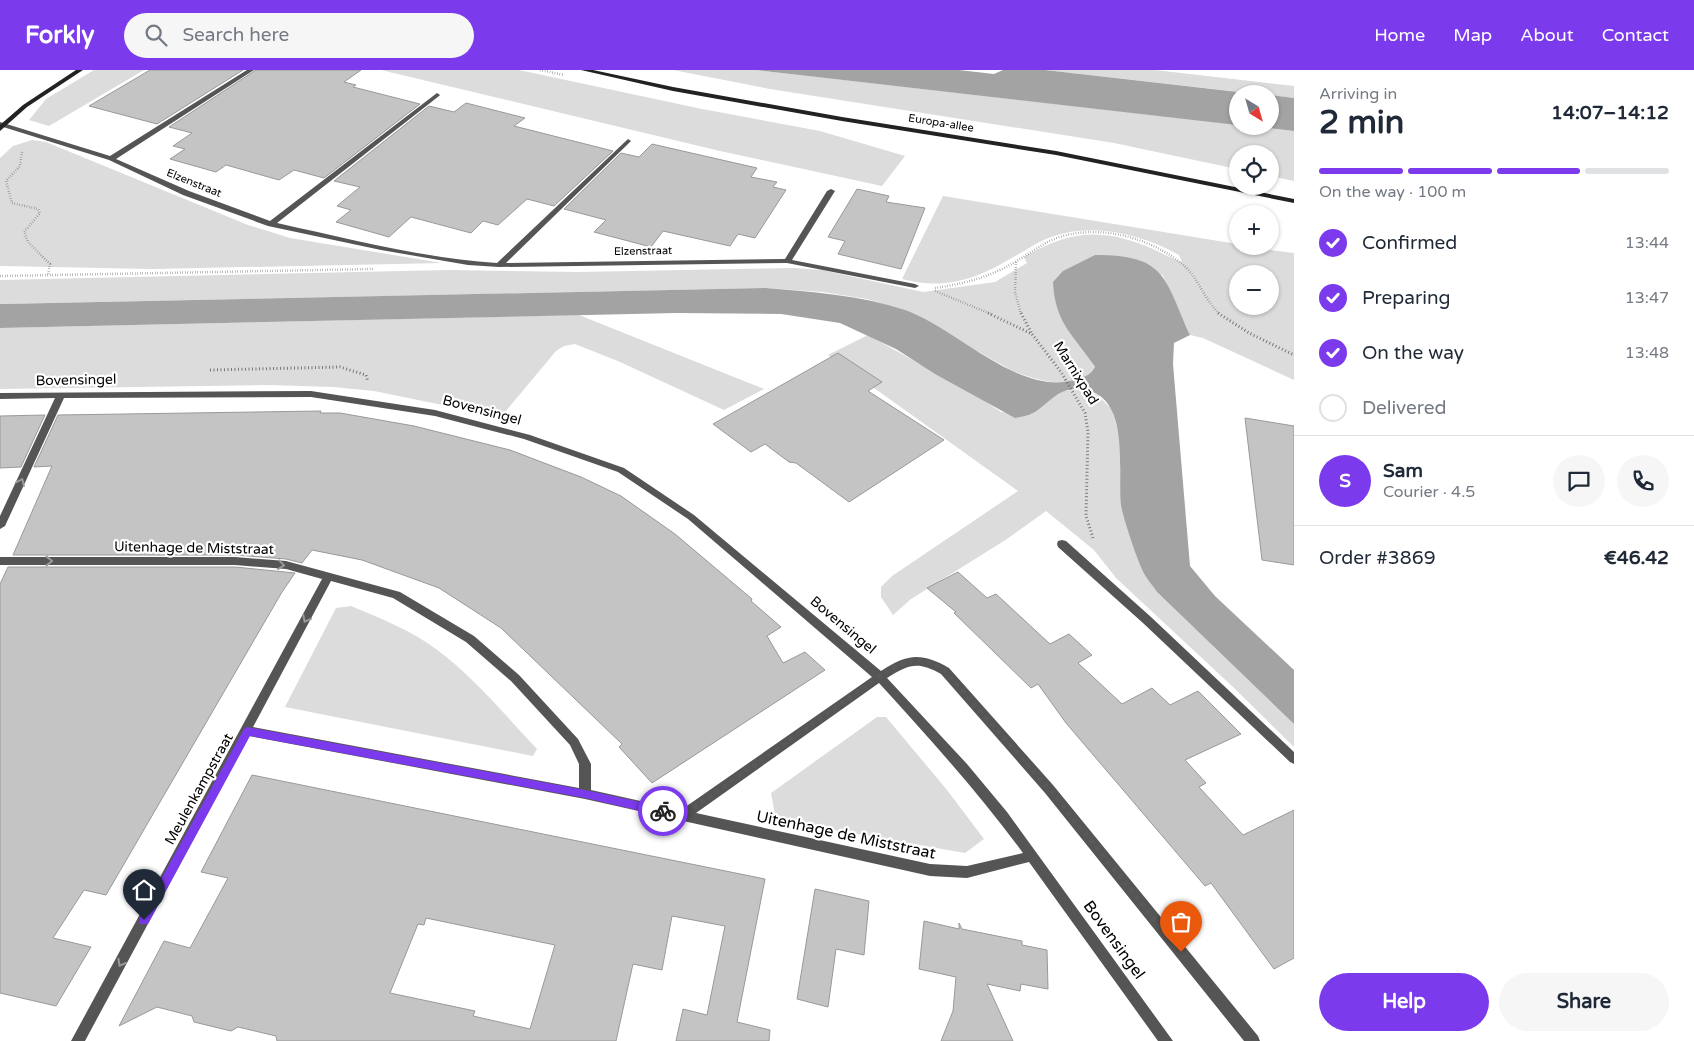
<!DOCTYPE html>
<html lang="en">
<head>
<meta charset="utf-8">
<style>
	:root { --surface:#fff; --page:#f6f6f7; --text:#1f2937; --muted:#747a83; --line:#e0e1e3; --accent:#7c3aed }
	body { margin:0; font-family:"Varela Round",sans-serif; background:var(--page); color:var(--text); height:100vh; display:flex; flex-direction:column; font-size:19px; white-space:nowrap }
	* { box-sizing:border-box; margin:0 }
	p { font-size:16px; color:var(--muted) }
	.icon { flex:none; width:28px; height:28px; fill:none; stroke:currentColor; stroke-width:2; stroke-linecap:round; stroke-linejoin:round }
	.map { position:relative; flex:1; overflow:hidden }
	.sheet { display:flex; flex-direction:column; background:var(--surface); width:400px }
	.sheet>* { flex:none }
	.needle { width:32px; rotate:143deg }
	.controls { position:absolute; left:1229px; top:15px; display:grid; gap:10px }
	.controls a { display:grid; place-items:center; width:50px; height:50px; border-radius:50%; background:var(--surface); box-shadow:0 1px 4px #0004; font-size:25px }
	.pin { position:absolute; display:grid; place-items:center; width:42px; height:42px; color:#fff; margin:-51px -21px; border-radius:50% 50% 50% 0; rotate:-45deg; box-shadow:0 0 5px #0007 }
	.pin .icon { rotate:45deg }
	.courier { position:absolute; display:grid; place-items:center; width:50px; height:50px; margin:-25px; border:4px solid #7c3aed; border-radius:50%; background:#fff; color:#222; box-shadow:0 1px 6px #0007 }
	.summary em { font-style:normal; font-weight:700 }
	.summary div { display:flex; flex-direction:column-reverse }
	.summary { display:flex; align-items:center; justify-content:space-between; height:85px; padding:0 25px }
	h1 { font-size:32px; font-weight:700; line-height:38px }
	.bar { display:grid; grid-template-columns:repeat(4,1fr); gap:8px 5px; align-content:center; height:60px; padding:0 25px }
	.bar i { height:6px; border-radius:4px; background:var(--line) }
	.bar .on { background:var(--accent) }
	.bar p { grid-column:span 4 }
	.line { display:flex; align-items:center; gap:12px; padding:0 25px; border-top:1px solid var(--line) }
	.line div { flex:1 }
	.round { display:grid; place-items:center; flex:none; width:52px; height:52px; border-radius:26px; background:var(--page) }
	ol { padding:0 25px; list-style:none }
	li { display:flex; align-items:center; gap:15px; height:55px }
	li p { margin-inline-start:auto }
	li .icon { padding:5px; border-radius:50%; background:var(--accent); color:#fff; stroke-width:4 }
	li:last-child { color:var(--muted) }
	li i { width:28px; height:28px; border:2px solid var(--line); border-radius:50% }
	.primary-button { display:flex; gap:10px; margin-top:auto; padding:10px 25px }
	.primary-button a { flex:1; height:58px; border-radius:30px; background:var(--accent); color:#fff; font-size:20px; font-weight:700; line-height:58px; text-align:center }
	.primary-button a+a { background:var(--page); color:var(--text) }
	header { display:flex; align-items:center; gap:30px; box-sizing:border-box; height:70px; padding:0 25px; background:var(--accent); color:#fff }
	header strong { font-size:24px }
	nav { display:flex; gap:28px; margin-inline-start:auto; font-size:18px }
	.search { width:350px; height:45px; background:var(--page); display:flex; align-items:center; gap:12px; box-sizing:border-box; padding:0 18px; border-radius:28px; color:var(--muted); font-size:19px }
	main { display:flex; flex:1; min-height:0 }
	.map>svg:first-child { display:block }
</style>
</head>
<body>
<header>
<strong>Forkly</strong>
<div class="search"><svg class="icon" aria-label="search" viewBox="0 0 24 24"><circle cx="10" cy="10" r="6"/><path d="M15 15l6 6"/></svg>Search here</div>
<nav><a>Home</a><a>Map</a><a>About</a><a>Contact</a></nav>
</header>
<main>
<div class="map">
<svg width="1294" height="971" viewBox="0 0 1294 971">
	<rect width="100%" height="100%" fill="#fff"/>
	<path fill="#dcdcdc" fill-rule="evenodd" d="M94,0H144L49,56L29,50L46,29Z
		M381,0H519L702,39L820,61L905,86L882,116L720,81Z
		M673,0H756L1294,61V111L1270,106V84H1238L1237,99L1114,73L770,19Z
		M1045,0H1155L1294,16V28Z
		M32,70L46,72L248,155L290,168L442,193L152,199L0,196V88L13,76Z
		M943,126L1237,174L1238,176L1294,183V310L1203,268L1190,265L1162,204L1089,288L1095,298C1080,325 1032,309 1011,300L906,241L867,229L823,222L766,218L0,234V210L448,200L579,202L795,198L822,200L923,222L995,212L1027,193L1024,187C1067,162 1098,157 1146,176C1158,181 1170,188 1182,192L1179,185C1141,164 1093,152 1051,167C1039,171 1028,179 1017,185C978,208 948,221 902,209ZM1238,204H1270V236H1238Z
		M579,245L764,319L724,340L620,292L575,274L564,276L556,281L501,347L374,321L333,317L269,315L0,319V258Z
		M868,265L982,329L1001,342L1031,344L1058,322L1079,319L1098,325L1112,340L1121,371V435L1145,506L1159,524L1294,654V677L1233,617L1116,508L1094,480L1046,441L1007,469L911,529L893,545L881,527V517L892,506L1018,421L828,285Z
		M351,536C379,548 411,560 436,579C474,607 505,645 537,679L533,686L285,637L336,538Z
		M877,647H886L947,720L984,769L965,783L776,750L771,723Z"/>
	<path fill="#a3a3a3" d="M756,0H959L994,4L1003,0H1045L1256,24H1238L1237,55Z
		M1270,25L1294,28V61L1250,56H1270Z
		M1095,185C1167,185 1164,208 1190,265L1174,273L1173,294L1190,496L1215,526L1294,600V654L1157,522C1154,517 1149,512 1146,507C1139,496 1123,448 1121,435C1117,401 1133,321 1078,319C1057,318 1050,333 1033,343C1028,346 1021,347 1015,348L935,304L896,279L840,253L781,244L676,243L0,258V234H3L766,218C813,222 860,225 905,240C957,258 1023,331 1080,308C1087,306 1091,304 1095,297C1074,265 1055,254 1053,212L1063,201Z"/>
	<path fill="#c4c4c4" stroke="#999" fill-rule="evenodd" d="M150,0H243L157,54L89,36Z
		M256,0H361L344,12L356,15L353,17L420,34L324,108L294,100L279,110L226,95L216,102L170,89L185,79L173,76L192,63L169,57Z
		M466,33L525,48L514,56L613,81L554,136L527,129L498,155L483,151L471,163L411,147L389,167L336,152L351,140L337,136L360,117L334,111L429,36L454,42Z
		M652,74L757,98L751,107L777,112L773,117L786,120L755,168L738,164L730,176L663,161L651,177L594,162L606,150L564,139L621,83L639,87Z
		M857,119L889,126L886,132L925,138L901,199L838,184L845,171L828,167Z
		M838,283L882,312L868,321L944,370L849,432L796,393L789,392L765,374L751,382L713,354Z
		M321,341L320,343H340L414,356L510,380L581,407L621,426L675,464L752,529L751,531L781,557L767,566L783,593L805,582L825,600L652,713L619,677L622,674L501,558L439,518L362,490L312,480L302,493L286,489L235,485H13L52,396L34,397L58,345Z
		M45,345L21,397L0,398V346Z
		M1245,348L1294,356V495L1262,490Z
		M8,497H235L295,503L282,522L106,825L84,820L53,868L91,877L56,936L0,923V514Z
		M958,502L987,528L996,524L1050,574L1069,564L1092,585L1078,593L1122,634L1152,618L1170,635L1198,621L1241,664L1185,690L1206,713L1199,717L1243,765L1294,740V888L1274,899L1211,813L1205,816L1066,653L1038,614L1031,618L954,543L956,542L927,518Z
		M252,705L765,809L737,952L770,960L769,971H676L683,939L707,945L725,856L672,846L662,900L633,894L616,971H277L276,966L238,957L231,961L194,952L192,946L157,937L119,956L164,871L190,878L228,808L201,802ZM426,848L555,875L530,959L473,946L475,941L390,923L418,854L424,855Z
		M815,819L869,831L864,885L836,879L828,937L797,929Z
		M924,851L959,859V853L962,859L1022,871V875L1047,880L1048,919L1021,914L1020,921L987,914L1013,971H941L953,941L956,907L919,899Z"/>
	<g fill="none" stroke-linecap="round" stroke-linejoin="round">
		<path stroke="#777" stroke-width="2.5" stroke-dasharray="0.5 2" stroke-linecap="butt" d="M540,0L564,5
			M22,82L20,96L6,111L12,133L38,139L40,143L24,162L28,172L50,194L48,205
			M1016,192L1015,222L1021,244
			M0,206L373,199
			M935,218C963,214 990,207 1015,192C1028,185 1040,175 1054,169C1095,153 1147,166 1181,193C1199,207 1203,229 1220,244
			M935,221L991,244"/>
		<path stroke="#777" stroke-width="3" stroke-dasharray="1 2.5" stroke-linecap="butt" d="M988,243L1032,264L1061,302L1085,343L1088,362L1086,446L1093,468
			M1021,243L1032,264
			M1218,243L1249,263L1294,285
			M210,300L340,297L366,305L368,312"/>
		<path fill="#555" fill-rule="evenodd" d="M247,0H254L116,89L189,121L270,151L437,23L440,25L439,26L277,153C349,169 423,188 497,193L628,69L631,71L630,72L506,193L785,189L827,121L831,119L835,121L792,190L915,214L919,216L915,218L787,193L499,197L468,195L381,180L268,156L183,125L109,90L0,56V52L110,86Z
			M311,321L435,340L530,365L624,398L694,445L881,601C907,584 921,582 949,598L1053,715L1258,966L1260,971H1244L1045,723L941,604C918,591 909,594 887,608L967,694L1007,742L1173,971H1158L1029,792L967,808L930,806L585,729L249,666L85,971H71L322,509L286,499L235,495H0V487H235L286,491L400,522L474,566L519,605L578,669L591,694V720L681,740L872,607L688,449L618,402L524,369L435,346L311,327L64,328L5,456L0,459V446L55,328L0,329V323ZM331,511L393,528L466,572L511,611L570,675L579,694V718L253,657ZM879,613C929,668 979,723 1023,783L967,796L930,794L696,743Z
			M1062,470L1066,471L1151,547L1294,682V694L1290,692L1143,553L1058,477L1057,474L1058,471Z"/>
		<path fill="#222" fill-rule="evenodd" d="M76,0H83L27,37L0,61V55L23,35Z
			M581,0H593L673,17L842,47L1056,81L1294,129V133L1056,85L842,51L673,21Z"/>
	</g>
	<defs><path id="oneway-chevron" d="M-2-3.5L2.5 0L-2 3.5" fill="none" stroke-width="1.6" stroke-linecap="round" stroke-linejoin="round" transform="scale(1.25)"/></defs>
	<g stroke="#999">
		<use href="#oneway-chevron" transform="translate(21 412) rotate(-65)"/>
		<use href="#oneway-chevron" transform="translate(49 491)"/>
		<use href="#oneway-chevron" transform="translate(281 495) rotate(7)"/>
		<use href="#oneway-chevron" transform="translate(306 549) rotate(118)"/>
		<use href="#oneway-chevron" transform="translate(121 893) rotate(119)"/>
	</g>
	<path fill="#7c3aed" d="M247,657L585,720L663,737L667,741L663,746L585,728L250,666L148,854H140V847L244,659Z"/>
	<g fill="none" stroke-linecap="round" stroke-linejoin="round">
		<path stroke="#595959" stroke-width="5" stroke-dasharray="0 9" d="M663,741L682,746L880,606C906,591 916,583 944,600L1049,719L1181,882"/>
	</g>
	<g text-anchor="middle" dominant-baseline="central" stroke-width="4.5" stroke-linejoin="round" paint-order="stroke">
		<g font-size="11" fill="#000" stroke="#fff">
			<text transform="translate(941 53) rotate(9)">Europa-allee</text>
			<text transform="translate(194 113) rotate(22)">Elzenstraat</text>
			<text transform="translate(643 181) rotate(-1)">Elzenstraat</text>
		</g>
		<g font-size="14" fill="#000" stroke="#fff">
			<text transform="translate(1076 303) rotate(58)">Marnixpad</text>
			<text transform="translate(76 310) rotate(-1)">Bovensingel</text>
			<text transform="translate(482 340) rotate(15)">Bovensingel</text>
			<text transform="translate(194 478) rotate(1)">Uitenhage de Miststraat</text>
			<text transform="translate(843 555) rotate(40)">Bovensingel</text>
			<text transform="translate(199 719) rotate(-61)">Meulenkampstraat</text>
		</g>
		<g font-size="16" fill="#000" stroke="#fff">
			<text transform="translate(846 765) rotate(12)">Uitenhage de Miststraat</text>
			<text transform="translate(1114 870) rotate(54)">Bovensingel</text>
		</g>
	</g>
</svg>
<div class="controls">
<a><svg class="needle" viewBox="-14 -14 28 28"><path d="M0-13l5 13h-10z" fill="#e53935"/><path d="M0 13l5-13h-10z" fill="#747a83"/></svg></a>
<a><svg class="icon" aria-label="locate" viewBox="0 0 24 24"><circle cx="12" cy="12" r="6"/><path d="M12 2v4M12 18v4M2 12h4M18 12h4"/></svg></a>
<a>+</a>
<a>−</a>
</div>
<div class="pin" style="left:1181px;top:882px;background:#ea580c"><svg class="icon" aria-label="bag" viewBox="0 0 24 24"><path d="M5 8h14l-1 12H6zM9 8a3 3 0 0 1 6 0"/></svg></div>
<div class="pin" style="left:144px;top:850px;background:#1f2937"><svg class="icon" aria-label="home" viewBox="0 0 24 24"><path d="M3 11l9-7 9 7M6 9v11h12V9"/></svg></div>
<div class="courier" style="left:663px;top:741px"><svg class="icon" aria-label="bike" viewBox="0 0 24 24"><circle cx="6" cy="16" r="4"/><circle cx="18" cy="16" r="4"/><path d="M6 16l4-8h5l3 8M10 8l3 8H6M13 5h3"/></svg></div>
</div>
<section class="sheet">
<div class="summary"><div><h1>2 min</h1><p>Arriving in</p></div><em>14:07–14:12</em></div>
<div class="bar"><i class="on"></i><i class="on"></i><i class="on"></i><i></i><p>On the way · 100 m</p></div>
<ol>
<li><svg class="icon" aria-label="check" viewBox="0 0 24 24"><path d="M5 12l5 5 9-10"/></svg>Confirmed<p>13:44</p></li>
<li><svg class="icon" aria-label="check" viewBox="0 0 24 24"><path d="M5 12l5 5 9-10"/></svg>Preparing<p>13:47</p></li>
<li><svg class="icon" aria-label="check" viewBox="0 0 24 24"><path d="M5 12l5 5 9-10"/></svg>On the way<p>13:48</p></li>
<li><i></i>Delivered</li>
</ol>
<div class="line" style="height:90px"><b class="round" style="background:var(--accent);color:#fff">S</b><div><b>Sam</b><p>Courier · 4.5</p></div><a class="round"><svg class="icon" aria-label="chat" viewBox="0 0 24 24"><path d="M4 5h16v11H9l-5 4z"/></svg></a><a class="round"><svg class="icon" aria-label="phone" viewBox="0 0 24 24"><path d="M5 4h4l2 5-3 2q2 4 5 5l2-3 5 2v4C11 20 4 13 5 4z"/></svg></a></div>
<div class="line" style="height:65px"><div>Order #3869</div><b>€46.42</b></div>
<div class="primary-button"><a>Help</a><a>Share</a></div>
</section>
</main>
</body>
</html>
